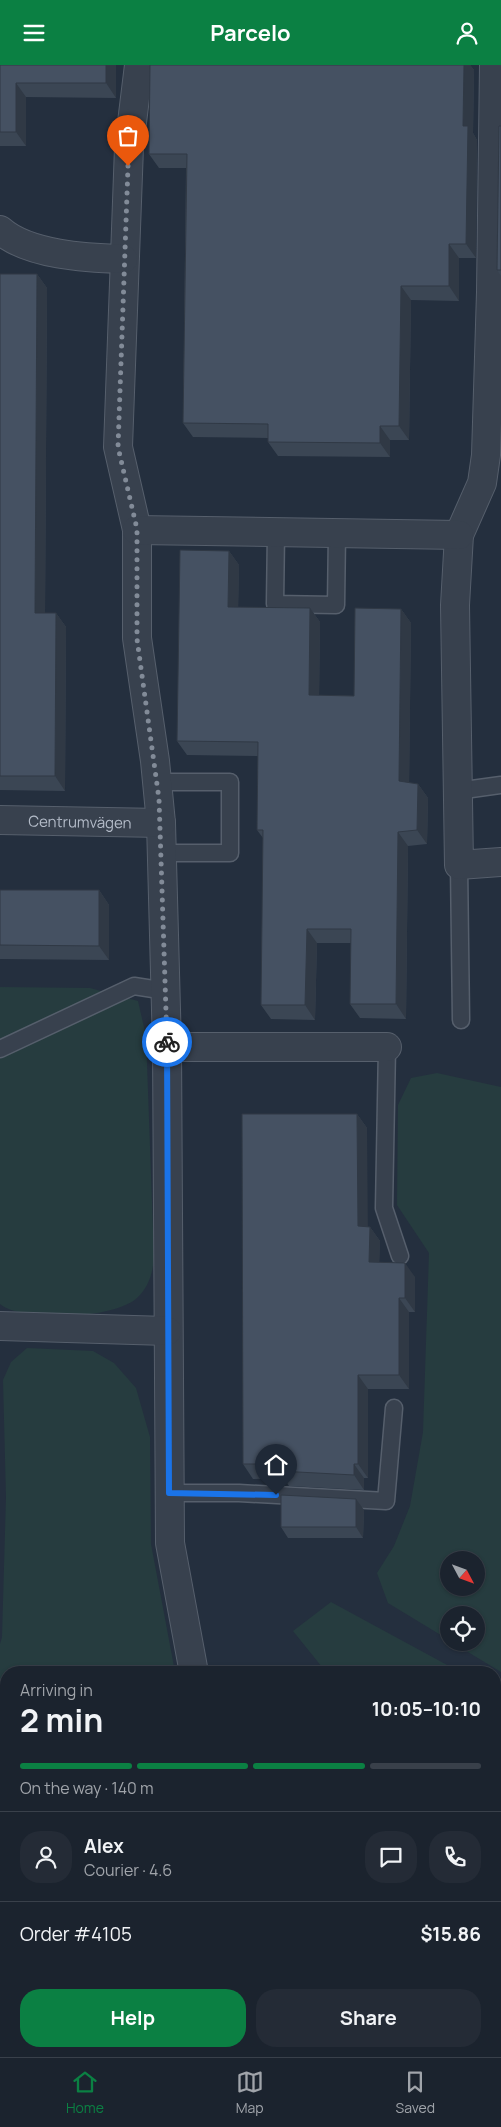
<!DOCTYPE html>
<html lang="en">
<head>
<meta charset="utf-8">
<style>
	:root { --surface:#1b232e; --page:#242b36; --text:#f1f3f6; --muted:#a0a4aa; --line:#39404a; --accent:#0b8043 }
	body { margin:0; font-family:Manrope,sans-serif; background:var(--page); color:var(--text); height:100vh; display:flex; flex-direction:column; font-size:19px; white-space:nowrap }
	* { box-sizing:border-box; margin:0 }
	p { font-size:16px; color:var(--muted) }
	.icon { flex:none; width:28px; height:28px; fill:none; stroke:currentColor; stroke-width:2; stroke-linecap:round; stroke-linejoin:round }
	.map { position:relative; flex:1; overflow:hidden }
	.panel { position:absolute; left:0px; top:1601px; width:501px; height:391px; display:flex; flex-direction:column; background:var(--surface); border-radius:20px 20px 0 0; box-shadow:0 1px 4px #0004,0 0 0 1px var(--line) }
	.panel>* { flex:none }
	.needle { width:32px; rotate:131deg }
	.fabs { position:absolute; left:440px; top:1486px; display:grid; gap:10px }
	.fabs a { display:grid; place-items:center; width:45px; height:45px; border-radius:50%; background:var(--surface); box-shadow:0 1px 4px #0004,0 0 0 1px var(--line); font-size:25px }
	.pin { position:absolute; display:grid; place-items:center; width:42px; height:42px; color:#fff; margin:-51px -21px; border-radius:50% 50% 50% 0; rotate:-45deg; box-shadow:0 0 5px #0007 }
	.pin .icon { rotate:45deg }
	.courier { position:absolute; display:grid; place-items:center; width:50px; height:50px; margin:-25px; border:4px solid #1a73e8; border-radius:50%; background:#fff; color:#222; box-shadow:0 1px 6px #0007 }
	.overview em { font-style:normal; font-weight:700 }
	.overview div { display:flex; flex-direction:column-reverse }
	.overview { display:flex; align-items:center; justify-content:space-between; height:85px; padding:0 20px }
	h1 { font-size:32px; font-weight:700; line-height:38px }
	.bar { display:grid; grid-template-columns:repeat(4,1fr); gap:8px 5px; align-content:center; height:60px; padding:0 20px }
	.bar i { height:6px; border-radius:4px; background:var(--line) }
	.bar .active { background:var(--accent) }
	.bar p { grid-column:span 4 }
	.line { display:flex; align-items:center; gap:12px; padding:0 20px; border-top:1px solid var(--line) }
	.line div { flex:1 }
	.round { display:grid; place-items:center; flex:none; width:52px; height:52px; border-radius:20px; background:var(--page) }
	.cta { display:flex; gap:10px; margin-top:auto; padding:10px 20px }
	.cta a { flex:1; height:58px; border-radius:20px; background:var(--accent); color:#fff; font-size:20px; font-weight:700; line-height:58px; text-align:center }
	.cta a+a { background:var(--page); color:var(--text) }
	header { display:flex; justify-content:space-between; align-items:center; height:65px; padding:0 20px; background:var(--accent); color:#fff; font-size:22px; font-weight:700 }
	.menu { display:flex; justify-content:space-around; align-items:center; height:70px; border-top:1px solid var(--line); background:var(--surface); font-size:14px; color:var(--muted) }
	.menu a { display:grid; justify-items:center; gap:2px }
	.menu .active { color:var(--accent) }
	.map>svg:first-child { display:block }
</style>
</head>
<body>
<header><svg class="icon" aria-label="menu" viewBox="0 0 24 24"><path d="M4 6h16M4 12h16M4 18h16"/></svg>Parcelo<svg class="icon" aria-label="person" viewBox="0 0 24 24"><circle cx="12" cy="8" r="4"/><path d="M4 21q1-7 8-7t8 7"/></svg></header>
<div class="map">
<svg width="501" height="1992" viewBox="0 0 501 1992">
	<rect width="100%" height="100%" fill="#242f3e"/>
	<path fill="#263c3f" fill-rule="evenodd" d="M0,922L90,923L138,936L146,971L154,1192C153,1207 149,1222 137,1233C114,1254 23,1258 0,1239Z
		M437,1008L501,1022V1607L453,1578H476V1550H449V1575L388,1538L377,1508L394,1481L410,1441L423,1367L429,1188L397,1140L398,1040L411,1013ZM449,1495H476V1522H449Z
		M27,1283L93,1286L114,1298L136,1323L150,1372L151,1479L175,1607L6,1608V1660H0V1579L2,1572L6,1432L3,1315L11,1297Z
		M331,1537L460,1607H326L293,1566Z
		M495,1627L501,1630V1740L495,1743Z"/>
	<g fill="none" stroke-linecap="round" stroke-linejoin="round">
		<path stroke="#3f4a5a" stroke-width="74" d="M292,1986L294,1992"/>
		<defs>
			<path id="service" d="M276,467L275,539L336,540L337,468
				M158,717H230V788H161
				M457,726L501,720
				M459,800L461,955
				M387,982L384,1143L400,1191
				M0,984L134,921L166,926
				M169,1428H239L386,1436L394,1343
				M495,1872L501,1887"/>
			<g id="minor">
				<path d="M139,0L129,82L118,382L137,465V573L155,696L161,758L167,982L170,1478L194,1608"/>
				<path d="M494,0L491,227L486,390L482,418L459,470L455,540L459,800L501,797"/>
				<path d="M0,165C28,190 87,193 123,194"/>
				<path d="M137,465L459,470"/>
				<path id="s1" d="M0,755L161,758"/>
				<path d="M167,982H387"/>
				<path d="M0,1261L167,1266"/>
				<path d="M0,1762L6,1764"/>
			</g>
		</defs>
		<use href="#service" stroke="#565f6c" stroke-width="19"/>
		<use href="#minor" stroke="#565f6c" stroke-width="30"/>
		<use href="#service" stroke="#38414e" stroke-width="16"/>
		<use href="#minor" stroke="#38414e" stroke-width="28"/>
	</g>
	<path fill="#3b4654" d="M0,0H116V33L26,32V81H0Z
		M150,0H470L474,5L473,68L477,75L476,193H459V236L411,235L409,375H390V392L278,391L268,377V373L193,372L183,358L186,103H159L149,89Z
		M501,61V211L497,205Z
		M0,209H37L47,223L45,548H56L66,562L65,726L0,725Z
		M229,486L239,500L238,542L310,543L320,557L319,630L354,631L401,544L411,558L409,718L418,719L428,733L427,779L408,781L406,954L360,953L350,939L351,878H317L315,955L271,954L261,940L263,773L257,765L258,691L187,690L177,676Z
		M0,825H99L109,840V895L0,894Z
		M357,1049L367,1063V1162H370L380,1176L379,1197L415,1212V1247H409V1324H368V1413H364V1425L289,1421L284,1413L253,1414L243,1399Z
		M364,1445L363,1473H288L281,1462Z
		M0,1655H6V1713H0Z
		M501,1753V1808L495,1811V1756Z
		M0,1785L6,1787V1852L0,1850Z"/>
	<path fill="#303945" d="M106,0H116V33L106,18Z
		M464,0H470L474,5L473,68L477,75L476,193L466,179L463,61Z
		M16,18L26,32V81L16,67Z
		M449,179L459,193V236L449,221Z
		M37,209L47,223L45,562L35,548Z
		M401,221L411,235L409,375L399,361Z
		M380,361L390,375V392L380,378Z
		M229,486L239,500L238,556L228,542Z
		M310,543L320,557L319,645L309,630Z
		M401,544L411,558L409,731L399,716Z
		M56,548L66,562L65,726L55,711Z
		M418,719L428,733L427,779L417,765Z
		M398,767L408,781L406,954L396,939Z
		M99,825L109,840V895L99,881Z
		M307,864L317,878L315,955L305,940Z
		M357,1049L367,1063L368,1176L358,1161Z
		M370,1162L380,1176L379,1212L369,1197Z
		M405,1198L415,1212V1247L405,1233Z
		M399,1233L409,1247V1324L399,1310Z
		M358,1310L368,1324V1413L358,1399Z
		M354,1399L364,1413V1425L354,1410Z
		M356,1434L364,1445L363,1473L356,1462Z
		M495,1980L498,1992H493L491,1986H495Z"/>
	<path fill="#455162" stroke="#303945" d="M0,0H106V18H16V67H0Z
		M150,0H464L463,61H468L466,179H449V221H401L399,361H380V378L268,377V359L183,358L187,89H149Z
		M499,61H501V205H497Z
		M0,209H37L35,548H56L55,711H0Z
		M180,485L229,486L228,542L310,543L309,630L354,631L355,543L401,544L399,716L418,719L417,765L398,767L396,939H350L351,864H307L305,940H261L263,765H257L258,677L177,676Z
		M0,825H99V881L0,880Z
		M242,1049H357L358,1161L370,1162L369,1197L405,1198V1233H399V1310H358V1399H354V1410L279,1406V1399H243Z
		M281,1430L356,1434V1462H281Z
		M0,1655H6V1699H0Z
		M501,1753V1794V1793L495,1796V1756Z
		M0,1785L6,1787V1840L0,1839Z
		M447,1986H491L493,1992H449Z"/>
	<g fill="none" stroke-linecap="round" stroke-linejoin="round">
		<path stroke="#828b98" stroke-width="5" stroke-dasharray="0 9" d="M128,101L118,382L137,464V574L159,734L167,977"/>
		<path stroke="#1a73e8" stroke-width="6" d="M167,977L169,1428L276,1430"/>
	</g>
	<g text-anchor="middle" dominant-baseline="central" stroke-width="4" stroke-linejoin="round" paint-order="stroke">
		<g font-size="15" fill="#b4bcc9" stroke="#1d2633">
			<text stroke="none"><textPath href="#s1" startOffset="80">Centrumvägen</textPath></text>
		</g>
	</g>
</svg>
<div class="fabs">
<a><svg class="needle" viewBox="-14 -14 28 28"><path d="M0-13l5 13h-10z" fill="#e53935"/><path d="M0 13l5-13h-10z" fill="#a0a4aa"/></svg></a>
<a><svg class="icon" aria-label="locate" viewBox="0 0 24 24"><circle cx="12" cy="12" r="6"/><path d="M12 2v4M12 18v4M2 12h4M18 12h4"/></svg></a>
</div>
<div class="pin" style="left:128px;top:101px;background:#ea580c"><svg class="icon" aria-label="bag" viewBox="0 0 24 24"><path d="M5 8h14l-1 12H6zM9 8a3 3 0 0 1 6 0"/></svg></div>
<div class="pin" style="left:276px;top:1430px;background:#1f2937"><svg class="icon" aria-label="home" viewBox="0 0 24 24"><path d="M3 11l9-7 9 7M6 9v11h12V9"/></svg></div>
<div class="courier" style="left:167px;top:977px"><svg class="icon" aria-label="bike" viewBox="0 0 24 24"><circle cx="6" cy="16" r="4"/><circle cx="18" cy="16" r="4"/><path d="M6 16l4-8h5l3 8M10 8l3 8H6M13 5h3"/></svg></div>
<section class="panel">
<div class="overview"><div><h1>2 min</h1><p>Arriving in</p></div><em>10:05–10:10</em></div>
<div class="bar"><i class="active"></i><i class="active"></i><i class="active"></i><i></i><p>On the way · 140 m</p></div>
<div class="line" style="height:90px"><a class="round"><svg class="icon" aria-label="person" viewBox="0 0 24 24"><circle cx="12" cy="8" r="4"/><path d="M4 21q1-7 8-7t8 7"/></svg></a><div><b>Alex</b><p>Courier · 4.6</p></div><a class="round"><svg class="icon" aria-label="chat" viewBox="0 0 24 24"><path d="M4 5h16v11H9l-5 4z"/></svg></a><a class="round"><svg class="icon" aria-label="phone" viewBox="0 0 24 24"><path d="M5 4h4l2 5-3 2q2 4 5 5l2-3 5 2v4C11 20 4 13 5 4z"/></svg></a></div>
<div class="line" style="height:65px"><div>Order #4105</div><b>$15.86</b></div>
<div class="cta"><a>Help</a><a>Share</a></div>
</section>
</div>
<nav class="menu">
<a class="active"><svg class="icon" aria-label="home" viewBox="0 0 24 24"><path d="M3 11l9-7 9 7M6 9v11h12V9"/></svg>Home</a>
<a><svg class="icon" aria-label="map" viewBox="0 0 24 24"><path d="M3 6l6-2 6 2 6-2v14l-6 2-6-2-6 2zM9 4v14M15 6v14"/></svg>Map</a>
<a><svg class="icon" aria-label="saved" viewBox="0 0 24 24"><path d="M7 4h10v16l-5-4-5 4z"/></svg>Saved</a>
</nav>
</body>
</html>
